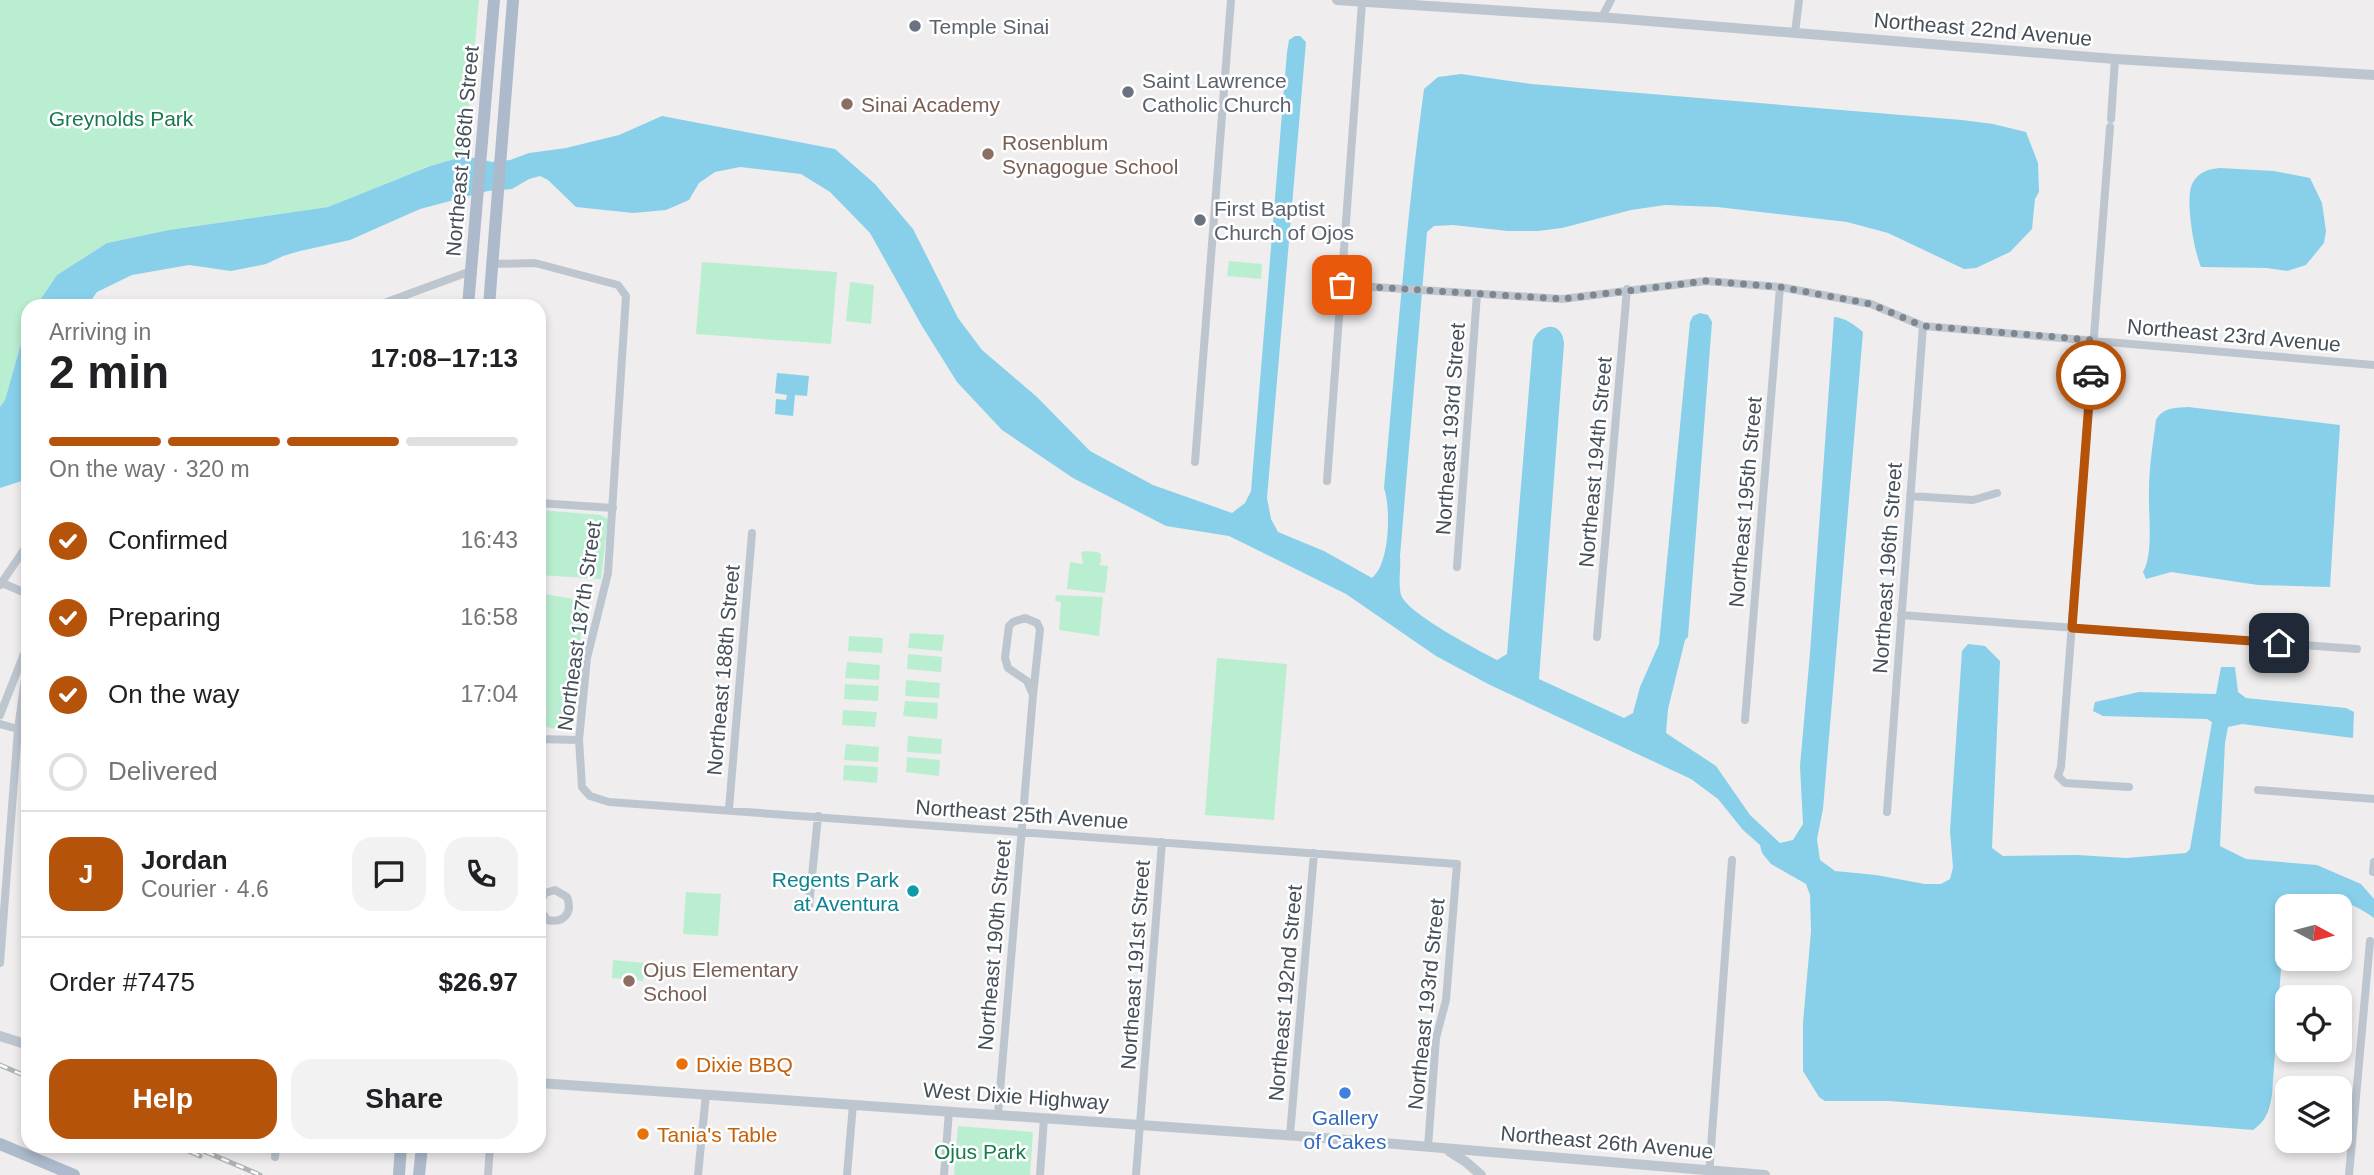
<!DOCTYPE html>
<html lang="en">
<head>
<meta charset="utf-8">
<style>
	:root { --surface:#fff; --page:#f2f2f2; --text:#202124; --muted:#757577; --line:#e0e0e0; --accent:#b45309 }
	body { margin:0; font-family:Helvetica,sans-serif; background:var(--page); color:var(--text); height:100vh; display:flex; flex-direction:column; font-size:26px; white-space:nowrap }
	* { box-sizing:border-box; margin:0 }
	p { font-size:23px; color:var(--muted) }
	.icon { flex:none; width:38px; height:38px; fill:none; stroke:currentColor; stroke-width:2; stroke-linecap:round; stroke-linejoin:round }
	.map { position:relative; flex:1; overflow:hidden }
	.sheet { position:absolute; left:21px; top:299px; width:525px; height:854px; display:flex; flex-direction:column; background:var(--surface); border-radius:21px; box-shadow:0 4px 10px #0003 }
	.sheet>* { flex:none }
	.needle { width:46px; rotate:97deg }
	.tools { position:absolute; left:2275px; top:894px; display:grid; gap:14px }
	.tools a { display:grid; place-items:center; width:77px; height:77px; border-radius:14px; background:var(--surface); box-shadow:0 4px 10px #0003; font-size:35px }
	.pin { position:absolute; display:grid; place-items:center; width:60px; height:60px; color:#fff; margin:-30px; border-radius:14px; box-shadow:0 4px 10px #0006 }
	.courier { position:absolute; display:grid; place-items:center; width:70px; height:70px; margin:-35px; border:5px solid #b45309; border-radius:50%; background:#fff; color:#222; box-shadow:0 2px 9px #0007 }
	.overview em { font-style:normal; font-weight:800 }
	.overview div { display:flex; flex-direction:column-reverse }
	.overview { display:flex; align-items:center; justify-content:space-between; height:119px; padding:0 28px }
	h1 { font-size:46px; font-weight:800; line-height:52px }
	.bar { display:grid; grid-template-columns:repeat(4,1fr); gap:10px 7px; align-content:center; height:84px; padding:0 28px }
	.bar i { height:9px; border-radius:5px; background:var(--line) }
	.bar .on { background:var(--accent) }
	.bar p { grid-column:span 4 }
	.line { display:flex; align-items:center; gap:18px; padding:0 28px; border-top:2px solid var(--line) }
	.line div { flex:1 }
	.round { display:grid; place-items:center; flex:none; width:74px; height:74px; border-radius:21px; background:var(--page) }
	ol { padding:0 28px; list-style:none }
	li { display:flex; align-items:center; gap:21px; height:77px }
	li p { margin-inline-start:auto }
	li .icon { padding:7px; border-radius:50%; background:var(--accent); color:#fff; stroke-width:4 }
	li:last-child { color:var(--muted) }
	li i { width:38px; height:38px; border:4px solid var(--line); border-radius:50% }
	.cta { display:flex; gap:14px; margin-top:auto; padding:14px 28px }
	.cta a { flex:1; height:80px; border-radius:21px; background:var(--accent); color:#fff; font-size:28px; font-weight:800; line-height:80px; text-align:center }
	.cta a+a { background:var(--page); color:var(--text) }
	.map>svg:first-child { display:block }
</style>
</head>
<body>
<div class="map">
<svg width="2374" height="1175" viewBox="0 0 2374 1175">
	<rect width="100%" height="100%" fill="#efeded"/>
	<path fill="#baeed1" d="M0,0H479L465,156L429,166L328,207L169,230L107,243L57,275L36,306H28V319L5,400L0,407Z
		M1229,261L1262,264L1261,279L1227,276Z
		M702,262L837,272L831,344L696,334Z
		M850,282L874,285L871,324L846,321Z
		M539,510L601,515L608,519L601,579L539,575Z
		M1084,551L1097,552L1101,554V562L1099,565L1108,566L1105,593L1067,589L1070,562L1083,564L1081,553Z
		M539,593L580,600L584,607L572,718C567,733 552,728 539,726Z
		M1056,595L1103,597L1099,636L1059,630L1061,602L1055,601Z
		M910,633L944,635L942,651L908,648Z
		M849,636L883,638L882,653L848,651Z
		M908,654L942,657L941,672L907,669Z
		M1217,658L1287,664L1274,820L1205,815Z
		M847,662L880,665L879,680L845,678Z
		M906,680L940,683L939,698L905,696Z
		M845,684L879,686L878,701L844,699Z
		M905,701L938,703L937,719L903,716Z
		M843,710L877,712L875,727L842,725Z
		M908,736L942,739L941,754L907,752Z
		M846,744L879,747L878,762L844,760Z
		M907,757L940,760L939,776L906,772Z
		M844,765L878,767L877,783L843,780Z
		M686,892L721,894L718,936L683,934Z
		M613,960L645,963L643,981L612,978Z
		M958,1126L1033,1132L1030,1175H954Z"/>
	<path fill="#88d0ea" d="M1295,36H1300L1306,42L1267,498L1271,519L1278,532L1324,551L1372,578C1390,564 1391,508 1384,488C1396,355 1406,221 1424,89L1438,77L1461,74L1531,84L1962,120L1993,124L2026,132L2038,163L2039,192L2035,199L2032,229L2010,252L1976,268L1964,269L1888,233L1847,222L1717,207L1665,205L1631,210L1562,228L1538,231H1508L1453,225L1434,226L1427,232L1400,556C1401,567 1398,584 1401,595C1408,614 1478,650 1497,660L1507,654L1533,341C1540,322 1563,321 1564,344L1539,679L1624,718L1633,713L1640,687L1659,644L1690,322L1693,316L1700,313L1708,315L1712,322L1688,637L1685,640L1668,709L1666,733L1716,766L1750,815L1780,843L1793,840L1803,824L1800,766L1810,653L1834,317C1846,318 1853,324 1863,332L1823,809L1817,839L1820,860L1835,871L1876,875L1925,884H1941L1950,879L1953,867L1950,831L1962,651L1968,644L1985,646L2000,661L1992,848L2003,856L2077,855L2126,858L2186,853L2190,849L2212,722L2207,719L2103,716L2093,711L2095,702L2139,692L2216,694L2221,667H2235L2238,692L2246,698L2346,708L2354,712L2353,738L2242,724L2228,727L2225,743L2220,846L2246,859L2317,865L2361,884L2374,899V918C2349,899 2317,892 2288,903L2285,912L2272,1095C2269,1111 2267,1120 2253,1130L1889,1101H1825L1819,1097L1803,1071V1023L1811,931L1810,895L1806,884L1771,864L1762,853L1760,845L1743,830L1718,799L1691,779L1490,685L1436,656L1346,594L1229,536L1166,526L1073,478L1002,430L957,382L922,326L870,233L830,192L801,174L740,167L715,172L699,183L689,200L666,210L633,213L576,207L548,180L540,176L529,179L512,189L488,191L420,209L350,240L300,251L283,256L266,264L231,271L189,265L132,275L97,292L87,306H36L57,275L107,243L169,230L328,207L430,166L465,156L492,162L510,160L529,153L566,148L619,135L662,116L835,149L875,184L913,229L958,318L982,350L1037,397L1090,451L1153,485L1232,513L1245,503L1251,491L1287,52L1289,40Z
		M2220,168L2274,171L2310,178L2322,203L2326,231L2324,243L2306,265L2287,271L2267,268L2201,267C2194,251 2185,200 2192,184C2198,172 2208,169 2220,168Z
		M28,319V479L0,488V407L5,400Z
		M777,373L809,376L807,396L795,395L793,416L775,414L776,399L786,400L787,395L775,393Z
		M2188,407L2340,425L2330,587L2258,585L2171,572L2146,579L2143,572C2154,553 2148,514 2149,491C2149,467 2153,443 2156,420C2163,407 2175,408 2188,407Z"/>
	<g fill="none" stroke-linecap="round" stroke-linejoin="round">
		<path stroke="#bdc6cf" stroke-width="8" d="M1602,17L1611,0
			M1795,33L1799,0
			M2111,119L2115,59
			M2110,127L2061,767L2058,776L2065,783L2129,787
			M492,264L535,263L618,285L626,296L608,573L587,658L579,740L582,787L590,796L609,802L1457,864L1446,1000L1436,1038L1428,1147
			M1342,285L1562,299L1706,281L1780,287L1871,304L1923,326L2374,365
			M376,306L471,271
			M1195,462L1231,0
			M1327,481L1362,3
			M1910,496L1973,500L1997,493
			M539,503L613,508
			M1457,567L1477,294
			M2,583L28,594
			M0,585L28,544
			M1901,615L2357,649
			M1597,637L1627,289
			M0,715L24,654
			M1745,720L1780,287
			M0,724L18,729
			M539,739L579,740
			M2258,790L2374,799
			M729,809L752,533
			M1887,812L1923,326
			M2373,872L2374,862
			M539,904L545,893L555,890L567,897C573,912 564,924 547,920L539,908
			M809,906L818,816
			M0,963L18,729L25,679L28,633
			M998,1115L1033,695L1040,629L1037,623L1025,618L1013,622L1009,626L1005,658L1008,668L1027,681L1033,695
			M1290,1135L1314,853
			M275,1157L276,1146
			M488,1175L490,1146
			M698,1175L706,1094
			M847,1175L853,1104
			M944,1175L949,1111
			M1040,1175L1044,1118
			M1136,1175L1162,842
			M1709,1175L1732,860
			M2349,1175L2370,941"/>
		<path stroke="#bdc6cf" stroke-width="10" d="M1337,0L1612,18L2115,59L2374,75
			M0,1036L28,1045
			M539,1083L1312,1137L1765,1175
			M1449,1151L1466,1162L1481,1175"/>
		<path stroke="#acbacc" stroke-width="12" d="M468,306L494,0
			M489,306L513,0
			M0,1144L74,1175
			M399,1175L401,1146
			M419,1175L422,1146"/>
		<defs>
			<path id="rail" d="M0,1065L28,1077
				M177,1146L200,1156
				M192,1146L260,1175"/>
		</defs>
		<use href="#rail" stroke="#afb2b7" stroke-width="5"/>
		<use href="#rail" stroke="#fff" stroke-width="2.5" stroke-dasharray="8" stroke-linecap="butt"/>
	</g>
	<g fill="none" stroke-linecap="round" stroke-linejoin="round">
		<path stroke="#80868d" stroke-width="7" stroke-dasharray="0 12.6" d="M1342,285L1562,299L1706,281L1780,287L1871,304L1923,326L2093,340L2091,375"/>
		<path stroke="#b45309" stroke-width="9" d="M2091,375L2072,628L2279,643"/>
	</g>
	<g fill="#6b7280" stroke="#fff" stroke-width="2.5">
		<circle cx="915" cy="26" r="7"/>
		<circle cx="1128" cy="92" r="7"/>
		<circle cx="1200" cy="220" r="7"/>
	</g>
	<g fill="#8d6e63" stroke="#fff" stroke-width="2.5">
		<circle cx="847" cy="104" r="7"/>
		<circle cx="988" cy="154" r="7"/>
		<circle cx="629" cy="981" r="7"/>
	</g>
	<circle fill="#0f9aa8" stroke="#fff" stroke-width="2.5" cx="913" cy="891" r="7"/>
	<g fill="#e8710a" stroke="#fff" stroke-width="2.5">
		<circle cx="682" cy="1064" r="7"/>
		<circle cx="643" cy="1134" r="7"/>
	</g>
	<circle fill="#3f7fe0" stroke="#fff" stroke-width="2.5" cx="1345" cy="1093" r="7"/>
	<g text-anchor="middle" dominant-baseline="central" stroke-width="5" stroke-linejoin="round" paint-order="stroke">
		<g font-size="21" fill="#5b616d" stroke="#fff" text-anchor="start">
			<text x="929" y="26">Temple Sinai</text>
			<text x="1142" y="80">Saint Lawrence<tspan x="1142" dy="24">Catholic Church</tspan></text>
			<text x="1214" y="208">First Baptist<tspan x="1214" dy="24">Church of Ojos</tspan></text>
		</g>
		<g font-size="21" fill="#454f5a" stroke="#fff">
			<text transform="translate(1983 29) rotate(5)">Northeast 22nd Avenue</text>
			<text transform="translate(462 151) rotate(-85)">Northeast 186th Street</text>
			<text transform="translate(2234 335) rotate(5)">Northeast 23rd Avenue</text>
			<text transform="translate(1450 429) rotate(-86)">Northeast 193rd Street</text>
			<text transform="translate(1595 462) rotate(-85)">Northeast 194th Street</text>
			<text transform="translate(1745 502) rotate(-85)">Northeast 195th Street</text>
			<text transform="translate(1887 568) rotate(-86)">Northeast 196th Street</text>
			<text transform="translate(579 626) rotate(-82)">Northeast 187th Street</text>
			<text transform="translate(723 670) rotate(-85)">Northeast 188th Street</text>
			<text transform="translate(1022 814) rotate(4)">Northeast 25th Avenue</text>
			<text transform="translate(994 945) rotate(-85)">Northeast 190th Street</text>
			<text transform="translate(1135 965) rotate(-86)">Northeast 191st Street</text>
			<text transform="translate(1285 993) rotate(-85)">Northeast 192nd Street</text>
			<text transform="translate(1426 1004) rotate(-84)">Northeast 193rd Street</text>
			<text transform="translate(1016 1096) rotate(4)">West Dixie Highway</text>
			<text transform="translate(1607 1142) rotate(5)">Northeast 26th Avenue</text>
		</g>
		<g font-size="21" fill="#785e54" stroke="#fff" text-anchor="start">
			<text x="861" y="104">Sinai Academy</text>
			<text x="1002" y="142">Rosenblum<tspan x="1002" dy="24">Synagogue School</tspan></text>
			<text x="643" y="969">Ojus Elementary<tspan x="643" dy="24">School</tspan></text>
		</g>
		<g font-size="21" fill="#177a4e" stroke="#fff">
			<text x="121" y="118">Greynolds Park</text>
			<text x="980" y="1151">Ojus Park</text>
		</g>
		<g font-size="21" fill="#0d838f" stroke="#fff" text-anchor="end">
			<text x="899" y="879">Regents Park<tspan x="899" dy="24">at Aventura</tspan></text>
		</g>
		<g font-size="21" fill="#c56008" stroke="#fff" text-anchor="start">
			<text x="696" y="1064">Dixie BBQ</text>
			<text x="657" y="1134">Tania's Table</text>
		</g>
		<g font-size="21" fill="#366cbe" stroke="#fff">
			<text x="1345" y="1117">Gallery<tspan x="1345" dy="24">of Cakes</tspan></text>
		</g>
	</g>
</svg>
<div class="tools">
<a><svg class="needle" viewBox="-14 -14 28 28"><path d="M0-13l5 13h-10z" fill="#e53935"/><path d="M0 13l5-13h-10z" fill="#757577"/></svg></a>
<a><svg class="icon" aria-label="locate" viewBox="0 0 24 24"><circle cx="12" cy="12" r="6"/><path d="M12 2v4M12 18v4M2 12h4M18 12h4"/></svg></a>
<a><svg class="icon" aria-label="layers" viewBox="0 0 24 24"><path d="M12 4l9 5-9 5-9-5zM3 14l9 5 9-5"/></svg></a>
</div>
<div class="pin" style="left:1342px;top:285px;background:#ea580c"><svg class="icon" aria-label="bag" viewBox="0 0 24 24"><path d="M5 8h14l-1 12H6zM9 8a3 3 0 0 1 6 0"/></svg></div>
<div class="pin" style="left:2279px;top:643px;background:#1f2937"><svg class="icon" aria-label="home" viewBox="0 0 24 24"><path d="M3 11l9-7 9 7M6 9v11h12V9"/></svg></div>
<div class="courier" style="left:2091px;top:375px"><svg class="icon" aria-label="car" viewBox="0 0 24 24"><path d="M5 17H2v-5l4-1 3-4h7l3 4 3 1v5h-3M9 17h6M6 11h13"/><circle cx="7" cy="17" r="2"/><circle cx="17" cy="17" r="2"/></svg></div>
<section class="sheet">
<div class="overview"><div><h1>2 min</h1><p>Arriving in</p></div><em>17:08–17:13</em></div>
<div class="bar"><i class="on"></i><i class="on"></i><i class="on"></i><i></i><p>On the way · 320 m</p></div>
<ol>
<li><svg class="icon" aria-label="check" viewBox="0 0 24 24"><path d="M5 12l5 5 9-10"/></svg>Confirmed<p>16:43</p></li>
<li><svg class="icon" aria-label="check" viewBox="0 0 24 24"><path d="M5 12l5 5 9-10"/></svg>Preparing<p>16:58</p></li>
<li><svg class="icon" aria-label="check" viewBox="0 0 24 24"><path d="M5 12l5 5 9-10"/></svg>On the way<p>17:04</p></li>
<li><i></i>Delivered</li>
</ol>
<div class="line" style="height:126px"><b class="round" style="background:var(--accent);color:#fff">J</b><div><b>Jordan</b><p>Courier · 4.6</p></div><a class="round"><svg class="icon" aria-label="chat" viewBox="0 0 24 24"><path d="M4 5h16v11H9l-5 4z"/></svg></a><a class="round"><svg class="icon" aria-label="phone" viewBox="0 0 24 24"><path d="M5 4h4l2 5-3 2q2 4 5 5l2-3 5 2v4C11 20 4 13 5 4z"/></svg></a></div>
<div class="line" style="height:91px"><div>Order #7475</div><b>$26.97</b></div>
<div class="cta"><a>Help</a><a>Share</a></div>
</section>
</div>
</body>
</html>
